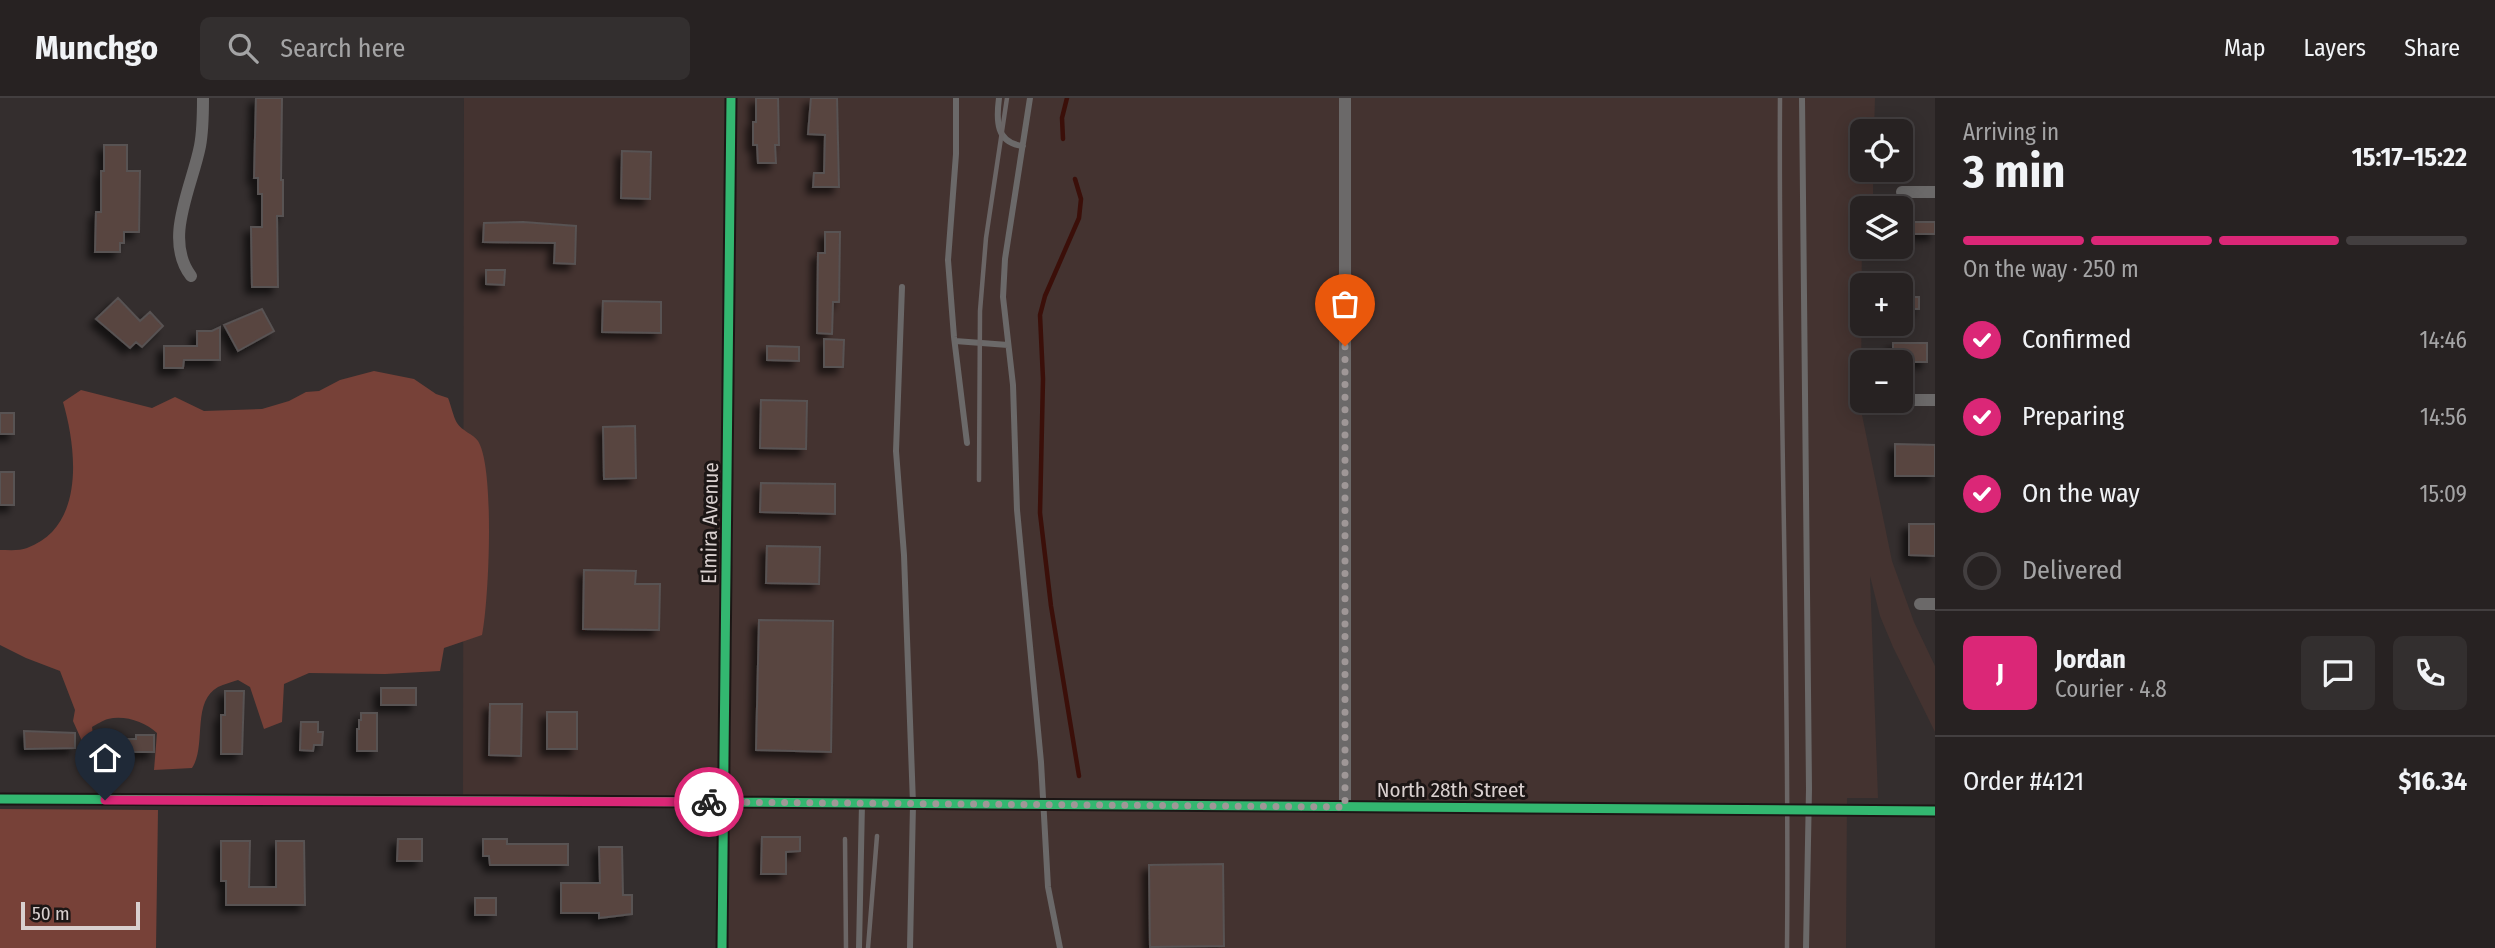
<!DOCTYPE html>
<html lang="en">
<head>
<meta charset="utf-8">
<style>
	:root { --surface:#272222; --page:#332f2f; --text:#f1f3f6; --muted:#a4a4a5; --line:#433f40; --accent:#db2777 }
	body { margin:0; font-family:"Fira Sans Condensed",sans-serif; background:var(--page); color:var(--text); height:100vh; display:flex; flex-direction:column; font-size:26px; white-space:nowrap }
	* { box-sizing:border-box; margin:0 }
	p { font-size:23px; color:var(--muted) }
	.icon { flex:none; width:38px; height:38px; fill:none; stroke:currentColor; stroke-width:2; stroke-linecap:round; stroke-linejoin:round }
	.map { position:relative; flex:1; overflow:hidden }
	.sheet { display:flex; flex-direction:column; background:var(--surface); width:560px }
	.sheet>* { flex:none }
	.controls { position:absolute; left:1850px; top:21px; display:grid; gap:14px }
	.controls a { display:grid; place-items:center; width:63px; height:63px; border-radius:10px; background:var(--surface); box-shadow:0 4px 18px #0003,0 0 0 2px var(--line); font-size:35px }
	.scale { position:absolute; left:21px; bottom:18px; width:119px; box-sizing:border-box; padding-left:7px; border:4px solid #d9d0cf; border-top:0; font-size:19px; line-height:24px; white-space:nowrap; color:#d9d0cf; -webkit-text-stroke:5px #1c1615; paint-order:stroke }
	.pin { position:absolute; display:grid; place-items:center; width:60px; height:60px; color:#fff; margin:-72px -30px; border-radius:50% 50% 50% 0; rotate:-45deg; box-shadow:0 0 7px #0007 }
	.pin .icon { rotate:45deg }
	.courier { position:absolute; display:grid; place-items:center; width:70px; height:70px; margin:-35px; border:5px solid #db2777; border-radius:50%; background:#fff; color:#222; box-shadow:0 2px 9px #0007 }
	.summary em { font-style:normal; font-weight:700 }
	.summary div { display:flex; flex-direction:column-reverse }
	.summary { display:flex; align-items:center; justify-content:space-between; height:119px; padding:0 28px }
	h1 { font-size:46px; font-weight:700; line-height:52px }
	.bar { display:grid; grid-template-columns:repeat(4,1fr); gap:10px 7px; align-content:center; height:84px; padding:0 28px }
	.bar i { height:9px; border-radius:5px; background:var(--line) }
	.bar .active { background:var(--accent) }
	.bar p { grid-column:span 4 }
	.line { display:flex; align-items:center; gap:18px; padding:0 28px; border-top:2px solid var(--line) }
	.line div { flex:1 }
	.round { display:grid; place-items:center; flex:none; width:74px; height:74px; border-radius:10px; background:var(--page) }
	ol { padding:0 28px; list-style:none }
	li { display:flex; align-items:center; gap:21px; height:77px }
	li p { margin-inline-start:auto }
	li .icon { padding:7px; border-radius:50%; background:var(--accent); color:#fff; stroke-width:4 }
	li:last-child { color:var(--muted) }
	li i { width:38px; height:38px; border:4px solid var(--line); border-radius:50% }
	header { display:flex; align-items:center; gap:42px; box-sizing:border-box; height:98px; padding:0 35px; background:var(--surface); border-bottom:2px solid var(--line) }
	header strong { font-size:33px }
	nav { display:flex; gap:38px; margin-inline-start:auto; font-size:24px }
	.search { width:490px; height:63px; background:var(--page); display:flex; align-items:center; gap:18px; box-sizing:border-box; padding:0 24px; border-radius:10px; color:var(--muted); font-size:26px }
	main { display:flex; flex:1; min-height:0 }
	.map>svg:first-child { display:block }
</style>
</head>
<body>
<header>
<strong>Munchgo</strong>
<div class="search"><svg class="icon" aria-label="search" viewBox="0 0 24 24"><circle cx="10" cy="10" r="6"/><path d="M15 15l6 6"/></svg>Search here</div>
<nav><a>Map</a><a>Layers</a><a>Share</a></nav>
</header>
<main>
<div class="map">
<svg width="1935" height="850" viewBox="0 0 1935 850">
	<defs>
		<filter id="shadow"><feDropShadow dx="-6" dy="6" stdDeviation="3.5" flood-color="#0009"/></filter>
	</defs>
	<rect width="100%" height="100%" fill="#342e2e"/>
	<path fill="#443330" d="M464,0H1875L1874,33H1862V72H1873V110H1862L1861,312L1892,463L1914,524L1935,568V634L1893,549L1880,518L1870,478L1878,700H1847L1846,850H722L723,704H463Z"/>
	<path fill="#774138" d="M374,273L414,281L436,296L448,300C451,307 453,318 457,325C462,333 473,336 478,343C495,369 489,503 482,537L444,550L440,573L385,576L309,575L284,586L282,624L264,631L250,589L238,582C232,584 224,586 218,589C191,604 207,648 192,670L154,672L157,635C145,624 125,617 108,621C103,622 96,627 92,629L96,661H90L73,623L75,612L60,573L26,560L0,547V452C9,452 20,453 27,450C85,429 77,352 63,304L81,292L152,310L175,299L204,313L262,311L289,303L306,294L319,293L340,282Z
		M0,711L158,712L156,850H0Z"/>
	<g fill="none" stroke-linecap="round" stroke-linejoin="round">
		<path stroke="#3b0f09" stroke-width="4.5" d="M1063,41L1062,20L1067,0
			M1075,81L1081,101L1079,120L1045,198L1040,217L1043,281L1040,415L1051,508L1079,678"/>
	</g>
	<path fill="#584441" stroke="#585252" stroke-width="2" filter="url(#shadow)" d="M256,0H282L281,82H283V118H277L278,189H252L251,129H262V96H258V80H254Z
		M756,0H778L779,47H775L776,65H758L757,47H753V24H756Z
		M811,0H837L839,89H813L814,75H824L825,37L808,36Z
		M104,47H127V73H140L139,134H124V145H120V154H95L96,114H101V73H104Z
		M622,53L651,54L650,101L621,100Z
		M1902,120H1914V124H1935V136H1902Z
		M523,124L576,128L575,166L554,165L555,145L483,144L484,125Z
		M825,134H840L839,204H833L832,236L817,235L818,155H825Z
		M486,172H505L504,187L486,186Z
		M1900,199H1919V211H1900Z
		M118,200L140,223L150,214L163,228L142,249L136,244L130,250L96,221Z
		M603,203L661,204V235L602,234Z
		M262,211L274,233L238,253L224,227Z
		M220,229V262H184L183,270H164V248H197V233H212Z
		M824,241L844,242L843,269H824Z
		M1893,245H1927V264H1893Z
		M767,248L799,249V263L767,262Z
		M761,302L807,303L806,351L760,350Z
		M0,315H14V336H0Z
		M635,328L636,380L604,381L603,329Z
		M1895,346L1935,347V378H1895Z
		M0,374H14V407H0Z
		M761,385L835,386V416L760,414Z
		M1909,426H1935V458L1909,457Z
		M767,448L820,449L819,486L766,485Z
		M584,472L636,473L635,486H660L659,532L583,531Z
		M759,522L833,523L831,654L756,652Z
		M381,590H416V607H381Z
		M225,593H244L242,656H221V617H225Z
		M490,606H522L521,658L489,657Z
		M547,614H577V651H547Z
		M361,615H377V653H357V631H359V622H361Z
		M301,624H318V634H323L322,647H314L313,653L300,652Z
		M24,633L75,635V650L25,651Z
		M136,637H154V654H129V662H97V641H136Z
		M762,739H800V753L786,754V776H761Z
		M398,741H422V763H397Z
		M483,741H507V746H568V767H490L489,758H483Z
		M221,743H250L249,789H276V743H304L305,807H226V783H221Z
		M599,749H622L623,797H632V816L599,820V815H561V785H600Z
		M1223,766L1224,848L1150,849L1149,767Z
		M475,800H496V817H475Z"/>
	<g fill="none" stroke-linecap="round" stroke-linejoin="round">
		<path stroke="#6b6969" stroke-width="6" d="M956,0V56L948,162L954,239L967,345
			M999,0C996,23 996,45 1023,48
			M1030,0L1005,161L1003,199L1013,287L1017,412L1041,664L1048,789L1060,850
			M1802,0L1809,691L1806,850
			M902,189L896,353L904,457L913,706L910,850
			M955,243L1008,247
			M859,850L862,705"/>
		<path stroke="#6b6969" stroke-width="12" d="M1345,0V709
			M1902,94H1935
			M191,178C163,141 192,89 200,48C203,32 203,17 203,0
			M1900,302H1935
			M1920,506H1935
			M0,701L723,704L1935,713
			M722,850L731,0"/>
		<path stroke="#6b6666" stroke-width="4.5" d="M1780,0C1778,283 1790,567 1787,850
			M979,382L980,213L986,140L1007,0
			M845,741L846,850
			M868,850L877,738"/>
		<defs>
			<path id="cycleway" d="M0,701L723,704L1935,713
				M722,850L731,0"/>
		</defs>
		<use href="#cycleway" stroke="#1c1615" stroke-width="13"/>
		<use href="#cycleway" stroke="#33b770" stroke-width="9"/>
	</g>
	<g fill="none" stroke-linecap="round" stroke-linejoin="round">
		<path stroke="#9f9797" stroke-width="7" stroke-dasharray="0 12.6" d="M709,704L1345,709V248"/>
		<path stroke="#db2777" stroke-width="9" d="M105,702L709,704"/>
	</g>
	<g text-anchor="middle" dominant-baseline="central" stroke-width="6" stroke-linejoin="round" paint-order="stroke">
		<g font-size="21" fill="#d9d0cf" stroke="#1c1615">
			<text transform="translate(710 425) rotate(-89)">Elmira Avenue</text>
			<text x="1451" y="692">North 28th Street</text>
		</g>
	</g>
</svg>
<div class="controls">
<a><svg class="icon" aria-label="locate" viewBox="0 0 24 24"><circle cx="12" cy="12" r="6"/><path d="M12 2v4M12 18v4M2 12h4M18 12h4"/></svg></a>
<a><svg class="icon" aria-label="layers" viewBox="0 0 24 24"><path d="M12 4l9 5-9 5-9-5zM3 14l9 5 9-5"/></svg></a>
<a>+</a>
<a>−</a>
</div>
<div class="scale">50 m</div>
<div class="pin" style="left:1345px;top:248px;background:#ea580c"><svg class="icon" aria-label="bag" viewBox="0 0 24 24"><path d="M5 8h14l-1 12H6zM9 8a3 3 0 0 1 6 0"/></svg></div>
<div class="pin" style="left:105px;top:702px;background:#1f2937"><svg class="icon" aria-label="home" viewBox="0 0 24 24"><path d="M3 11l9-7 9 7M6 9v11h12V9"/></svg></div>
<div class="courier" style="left:709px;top:704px"><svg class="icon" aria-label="bike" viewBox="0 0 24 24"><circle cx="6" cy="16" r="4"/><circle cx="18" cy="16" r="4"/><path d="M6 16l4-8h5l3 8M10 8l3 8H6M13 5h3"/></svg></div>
</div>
<section class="sheet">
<div class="summary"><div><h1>3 min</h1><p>Arriving in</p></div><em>15:17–15:22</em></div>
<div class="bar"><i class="active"></i><i class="active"></i><i class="active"></i><i></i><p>On the way · 250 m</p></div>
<ol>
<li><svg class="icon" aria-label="check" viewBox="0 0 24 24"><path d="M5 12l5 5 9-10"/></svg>Confirmed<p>14:46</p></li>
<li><svg class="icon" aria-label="check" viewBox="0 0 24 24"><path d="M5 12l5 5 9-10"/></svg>Preparing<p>14:56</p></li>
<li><svg class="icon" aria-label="check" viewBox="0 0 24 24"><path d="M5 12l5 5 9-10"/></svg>On the way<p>15:09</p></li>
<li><i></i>Delivered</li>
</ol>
<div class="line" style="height:126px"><b class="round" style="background:var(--accent);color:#fff">J</b><div><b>Jordan</b><p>Courier · 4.8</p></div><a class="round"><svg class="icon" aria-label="chat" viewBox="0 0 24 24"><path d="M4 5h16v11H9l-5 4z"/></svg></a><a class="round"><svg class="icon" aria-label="phone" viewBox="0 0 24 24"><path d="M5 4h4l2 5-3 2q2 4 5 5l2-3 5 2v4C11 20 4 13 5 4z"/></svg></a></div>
<div class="line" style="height:91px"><div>Order #4121</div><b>$16.34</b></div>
</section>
</main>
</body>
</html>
